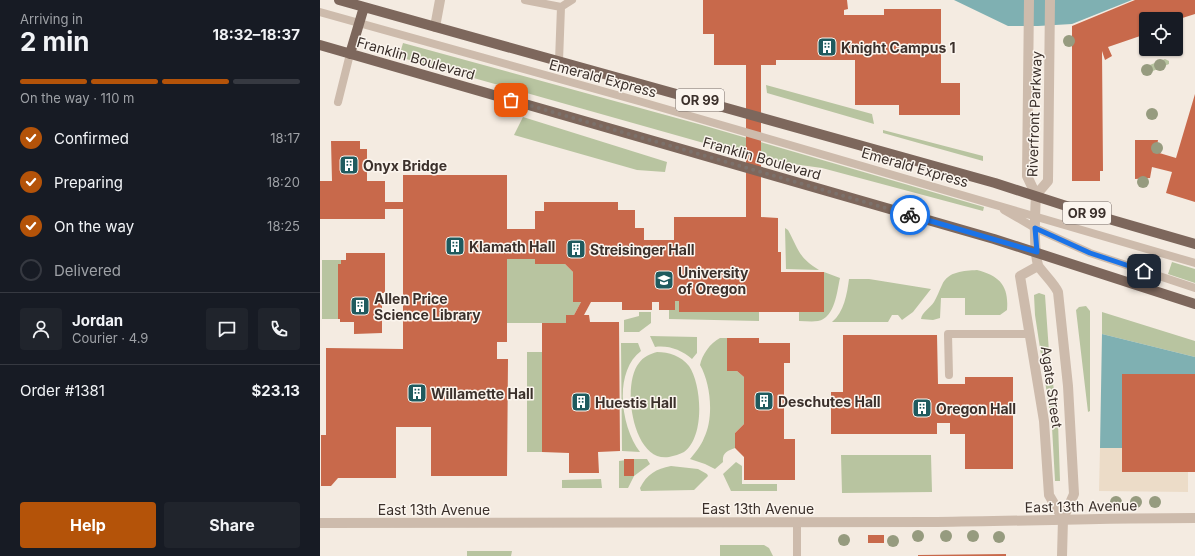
<!DOCTYPE html>
<html lang="en">
<head>
<meta charset="utf-8">
<style>
	:root { --surface:#171b24; --page:#20242c; --text:#f1f3f6; --muted:#9ea1a6; --line:#363941; --accent:#b45309 }
	body { margin:0; font-family:Inter,sans-serif; background:var(--page); color:var(--text); height:100vh; display:flex; flex-direction:column; font-size:15px; white-space:nowrap }
	* { box-sizing:border-box; margin:0 }
	p { font-size:13px; color:var(--muted) }
	.icon { flex:none; width:22px; height:22px; fill:none; stroke:currentColor; stroke-width:2; stroke-linecap:round; stroke-linejoin:round }
	.map { position:relative; flex:1; overflow:hidden }
	.details { display:flex; flex-direction:column; background:var(--surface); width:320px }
	.details>* { flex:none }
	.controls { position:absolute; left:819px; top:12px; display:grid; gap:8px }
	.controls a { display:grid; place-items:center; width:44px; height:44px; border-radius:4px; background:var(--surface); box-shadow:0 1px 3px #0004; font-size:20px }
	.pin { position:absolute; display:grid; place-items:center; width:34px; height:34px; color:#fff; margin:-17px; border-radius:8px; box-shadow:0 2px 6px #0006 }
	.courier { position:absolute; display:grid; place-items:center; width:40px; height:40px; margin:-20px; border:3px solid #1a73e8; border-radius:50%; background:#fff; color:#222; box-shadow:0 1px 5px #0007 }
	.headline em { font-style:normal; font-weight:700 }
	.headline div { display:flex; flex-direction:column-reverse }
	.headline { display:flex; align-items:center; justify-content:space-between; height:68px; padding:0 20px }
	h1 { font-size:26px; font-weight:700; line-height:30px }
	.bar { display:grid; grid-template-columns:repeat(4,1fr); gap:6px 4px; align-content:center; height:48px; padding:0 20px }
	.bar i { height:5px; border-radius:3px; background:var(--line) }
	.bar .current { background:var(--accent) }
	.bar p { grid-column:span 4 }
	.line { display:flex; align-items:center; gap:10px; padding:0 20px; border-top:1px solid var(--line) }
	.line div { flex:1 }
	.round { display:grid; place-items:center; flex:none; width:42px; height:42px; border-radius:4px; background:var(--page) }
	ol { padding:0 20px; list-style:none }
	li { display:flex; align-items:center; gap:12px; height:44px }
	li p { margin-inline-start:auto }
	li .icon { padding:4px; border-radius:50%; background:var(--accent); color:#fff; stroke-width:4 }
	li:last-child { color:var(--muted) }
	li i { width:22px; height:22px; border:2px solid var(--line); border-radius:50% }
	.cta { display:flex; gap:8px; margin-top:auto; padding:8px 20px }
	.cta a { flex:1; height:46px; border-radius:4px; background:var(--accent); color:#fff; font-size:16px; font-weight:700; line-height:46px; text-align:center }
	.cta a+a { background:var(--page); color:var(--text) }
	main { display:flex; flex:1; min-height:0 }
	.map>svg:first-child { display:block }
</style>
</head>
<body>
<main>
<section class="details">
<div class="headline"><div><h1>2 min</h1><p>Arriving in</p></div><em>18:32–18:37</em></div>
<div class="bar"><i class="current"></i><i class="current"></i><i class="current"></i><i></i><p>On the way · 110 m</p></div>
<ol>
<li><svg class="icon" aria-label="check" viewBox="0 0 24 24"><path d="M5 12l5 5 9-10"/></svg>Confirmed<p>18:17</p></li>
<li><svg class="icon" aria-label="check" viewBox="0 0 24 24"><path d="M5 12l5 5 9-10"/></svg>Preparing<p>18:20</p></li>
<li><svg class="icon" aria-label="check" viewBox="0 0 24 24"><path d="M5 12l5 5 9-10"/></svg>On the way<p>18:25</p></li>
<li><i></i>Delivered</li>
</ol>
<div class="line" style="height:72px"><a class="round"><svg class="icon" aria-label="person" viewBox="0 0 24 24"><circle cx="12" cy="8" r="4"/><path d="M4 21q1-7 8-7t8 7"/></svg></a><div><b>Jordan</b><p>Courier · 4.9</p></div><a class="round"><svg class="icon" aria-label="chat" viewBox="0 0 24 24"><path d="M4 5h16v11H9l-5 4z"/></svg></a><a class="round"><svg class="icon" aria-label="phone" viewBox="0 0 24 24"><path d="M5 4h4l2 5-3 2q2 4 5 5l2-3 5 2v4C11 20 4 13 5 4z"/></svg></a></div>
<div class="line" style="height:52px"><div>Order #1381</div><b>$23.13</b></div>
<div class="cta"><a>Help</a><a>Share</a></div>
</section>
<div class="map">
<svg width="875" height="556" viewBox="0 0 875 556">
	<rect width="100%" height="100%" fill="#f4ebe1"/>
	<path fill="#b8c4a0" d="M83,43L382,125L664,207L663,211L502,168L444,160L79,57Z
		M845,59L849,61V64L826,74L822,72V68Z
		M446,85L552,114L554,124L447,93Z
		M203,117L347,162L345,172L317,170L194,135Z
		M563,130L663,156V161L563,133Z
		M465,228L468,230C479,250 478,257 499,270L466,269Z
		M187,259H215L216,264H245L253,272V301L261,302L254,315H246V323H187Z
		M2,260H21V264H18V319H2Z
		M852,262L875,269V283L848,274Z
		M657,270C680,276 689,286 687,310L680,315H645V298H621L620,318L613,320L601,319C602,312 610,308 614,302C617,297 619,291 622,285C628,271 644,271 657,270Z
		M504,272L520,278C517,291 515,318 498,321C492,322 485,321 479,321V312H504Z
		M529,279H549L611,289L593,312L582,320L578,315H572L568,322H512C524,312 527,294 529,279Z
		M719,293L725,295L729,352L738,422L740,481H735L732,427L715,315L714,295Z
		M355,301H359V312H439V321L349,319V310H354Z
		M766,306L770,311V411L768,412L756,310L759,307Z
		M319,312H331V323L319,332H304V320L319,316Z
		M782,312L875,341V357L782,334Z
		M330,336L377,337V353L372,359C362,350 348,345 335,347Z
		M400,338H407V371H417L424,377V424L415,433V448C407,451 402,453 403,462L395,469L385,464L370,459C375,453 381,446 384,438C394,418 391,384 380,365C382,355 390,343 400,338Z
		M301,343H318L321,351C293,372 301,428 320,452L302,451Z
		M207,352H222V452H207Z
		M337,352C349,352 361,356 369,366C382,385 385,437 364,452C360,454 354,456 349,457C313,463 301,385 319,363C323,357 330,354 337,352Z
		M521,455H611L612,492L522,493Z
		M314,459H327L330,464L314,476L308,488H299V461Z
		M416,462L422,466V484H457V491H411L403,474Z
		M351,466L378,469L387,474L388,476L374,490L321,491L320,488C327,474 336,469 351,466Z
		M281,479L282,488H242V480Z
		M400,545H444L449,548L453,556H400Z
		M147,551H192L191,556H147Z"/>
	<path fill="#ecdcc8" d="M780,448H802L868,472V492L779,491Z"/>
	<path fill="#7fb0b2" d="M634,0H812L752,24L718,26H688Z
		M782,334L875,357V374H802V448H780Z"/>
	<path fill="#c8694b" d="M383,0H527L528,9L524,10V15H564V9H621V83H640V115H579V105H535V60H456V65H441V217L458,218V252H461V272H504V312H359V301H355V310H339V302H332V310H302V302H271L264,315H269L270,322H299L300,451L278,452L279,473H249V453L222,452V323H246V315H254L261,302H253V272L245,264H215V259H187V342H177V359H188L187,476H111V427H76V478H18L11,486H1V435H6V348L83,349V209H65V219H0V181H12L11,141H40V149H47V181H65V202H83V175H187V229H215V211H224V202H298V210H315V228H324V240H354V217H426V65H394V34H383Z
		M815,0H875V14L856,20L826,19V34L788,47L792,56L785,60L782,51L783,171H780V181H752V26Z
		M875,94V202L846,193L852,172L832,167L830,178L815,179V140H838L836,152L856,158Z
		M26,253H65V293H62V333L34,334V322H20V319H18V264H21V260H26Z
		M523,335H617L618,384H645V377H693V469H645V434H630V423H617V434H511V392H523Z
		M407,338H439V343H470V363H464V439H475V480H424V457L415,448V433L424,424V377L417,371H407Z
		M802,374H875V472H802Z
		M304,459H314V476H304Z
		M548,535H564V543H548Z
		M686,554V556H598V555Z"/>
	<g fill="none" stroke-linecap="round" stroke-linejoin="round">
		<path stroke="#cdbbac" stroke-width="8" d="M205,0L241,7L239,61
			M241,7L252,0
			M0,12L322,102L875,263
			M18,102L30,54
			M684,210L715,228L770,253L875,288
			M629,375L628,334H710
			M477,522V556"/>
		<path stroke="#cdbbac" stroke-width="10" d="M709,0L707,176L716,195L728,181L730,0
			M115,27L120,0
			M0,523L617,522C703,521 789,518 875,518"/>
		<path stroke="#cdbbac" stroke-width="10" d="M716,195C715,213 713,247 718,265C719,269 734,283 738,292L748,386L754,494L743,519L742,556
			M718,266L700,276L724,421L729,495L743,519"/>
		<path stroke="#7d675c" stroke-width="10" d="M19,0L675,183L768,213L875,244
			M0,45L674,239L875,304
			M30,54L44,7"/>
	</g>
	<g fill="#969b7f">
		<circle cx="749" cy="41" r="6"/>
		<circle cx="840" cy="65" r="6"/>
		<circle cx="827" cy="70" r="6"/>
		<circle cx="832" cy="114" r="6"/>
		<circle cx="837" cy="148" r="6"/>
		<circle cx="823" cy="182" r="6"/>
		<circle cx="796" cy="502" r="6"/>
		<circle cx="816" cy="502" r="6"/>
		<circle cx="835" cy="502" r="6"/>
		<circle cx="598" cy="536" r="6"/>
		<circle cx="626" cy="536" r="6"/>
		<circle cx="653" cy="536" r="6"/>
		<circle cx="679" cy="537" r="6"/>
		<circle cx="524" cy="540" r="6"/>
		<circle cx="573" cy="541" r="6"/>
	</g>
	<g fill="none" stroke-linecap="round" stroke-linejoin="round">
		<path stroke="#7c716b" stroke-width="4" stroke-dasharray="0 7.2" d="M191,100L590,215"/>
		<path stroke="#1a73e8" stroke-width="5" d="M590,215L717,252L715,228L770,253L824,271"/>
	</g>
	<defs>
		<symbol id="building-square" viewBox="-11 -11 22 22"><rect x="-9" y="-9" width="18" height="18" rx="4" fill="#1f5a5e" stroke="#fbf5ee"/><path d="M-4-6H4V6H1V3H-1V6H-4ZM-2.5-4.3h1.7v1.8h-1.7ZM.8-4.3h1.7v1.8H.8ZM-2.5-1h1.7V.8h-1.7ZM.8-1h1.7V.8H.8Z" fill="#fff"/></symbol>
		<symbol id="university-square" viewBox="-11 -11 22 22"><rect x="-9" y="-9" width="18" height="18" rx="4" fill="#1f5a5e" stroke="#fbf5ee"/><path d="M0-5L7-2L0 1L-7-2ZM-4 1L0 2.5L4 1V4Q0 6-4 4Z" fill="#fff"/></symbol>
	</defs>
	<g fill-rule="evenodd">
		<use href="#building-square" x="496" y="36" width="22" height="22"/>
		<use href="#building-square" x="18" y="154" width="22" height="22"/>
		<use href="#building-square" x="124" y="235" width="22" height="22"/>
		<use href="#building-square" x="245" y="238" width="22" height="22"/>
		<use href="#university-square" x="333" y="269" width="22" height="22"/>
		<use href="#building-square" x="29" y="295" width="22" height="22"/>
		<use href="#building-square" x="86" y="382" width="22" height="22"/>
		<use href="#building-square" x="433" y="390" width="22" height="22"/>
		<use href="#building-square" x="250" y="391" width="22" height="22"/>
		<use href="#building-square" x="591" y="397" width="22" height="22"/>
	</g>
	<g text-anchor="middle" dominant-baseline="central" stroke-width="3" stroke-linejoin="round" paint-order="stroke">
		<g fill="#fbf5ee" stroke="#756b66" stroke-width="1">
			<rect x="356" y="89" width="48" height="22" rx="3"/>
			<rect x="743" y="202" width="48" height="22" rx="3"/>
		</g>
		<g font-size="13" font-weight="bold" fill="#3b302b">
			<text x="380" y="100">OR 99</text>
			<text x="767" y="213">OR 99</text>
		</g>
		<g font-size="14" font-weight="bold" fill="#3b302b" stroke="#fbf5ee" text-anchor="start">
			<text x="521" y="47">Knight Campus 1</text>
			<text x="43" y="165">Onyx Bridge</text>
			<text x="149" y="246">Klamath Hall</text>
			<text x="270" y="249">Streisinger Hall</text>
			<text x="358" y="272">University<tspan x="358" dy="16">of Oregon</tspan></text>
			<text x="54" y="298">Allen Price<tspan x="54" dy="16">Science Library</tspan></text>
			<text x="111" y="393">Willamette Hall</text>
			<text x="458" y="401">Deschutes Hall</text>
			<text x="275" y="402">Huestis Hall</text>
			<text x="616" y="408">Oregon Hall</text>
		</g>
		<g font-size="14" fill="#3b302b" stroke="#fbf5ee">
			<text transform="translate(96 58) rotate(16)">Franklin Boulevard</text>
			<text transform="translate(283 78) rotate(15)">Emerald Express</text>
			<text transform="translate(714 114) rotate(-88)">Riverfront Parkway</text>
			<text transform="translate(442 158) rotate(16)">Franklin Boulevard</text>
			<text transform="translate(595 167) rotate(16)">Emerald Express</text>
			<text transform="translate(732 387) rotate(82)">Agate Street</text>
			<text transform="translate(761 506) rotate(-1)">East 13th Avenue</text>
			<text x="438" y="508">East 13th Avenue</text>
			<text x="114" y="509">East 13th Avenue</text>
		</g>
	</g>
</svg>
<div class="controls">
<a><svg class="icon" aria-label="locate" viewBox="0 0 24 24"><circle cx="12" cy="12" r="6"/><path d="M12 2v4M12 18v4M2 12h4M18 12h4"/></svg></a>
</div>
<div class="pin" style="left:191px;top:100px;background:#ea580c"><svg class="icon" aria-label="bag" viewBox="0 0 24 24"><path d="M5 8h14l-1 12H6zM9 8a3 3 0 0 1 6 0"/></svg></div>
<div class="pin" style="left:824px;top:271px;background:#1f2937"><svg class="icon" aria-label="home" viewBox="0 0 24 24"><path d="M3 11l9-7 9 7M6 9v11h12V9"/></svg></div>
<div class="courier" style="left:590px;top:215px"><svg class="icon" aria-label="bike" viewBox="0 0 24 24"><circle cx="6" cy="16" r="4"/><circle cx="18" cy="16" r="4"/><path d="M6 16l4-8h5l3 8M10 8l3 8H6M13 5h3"/></svg></div>
</div>
</main>
</body>
</html>
